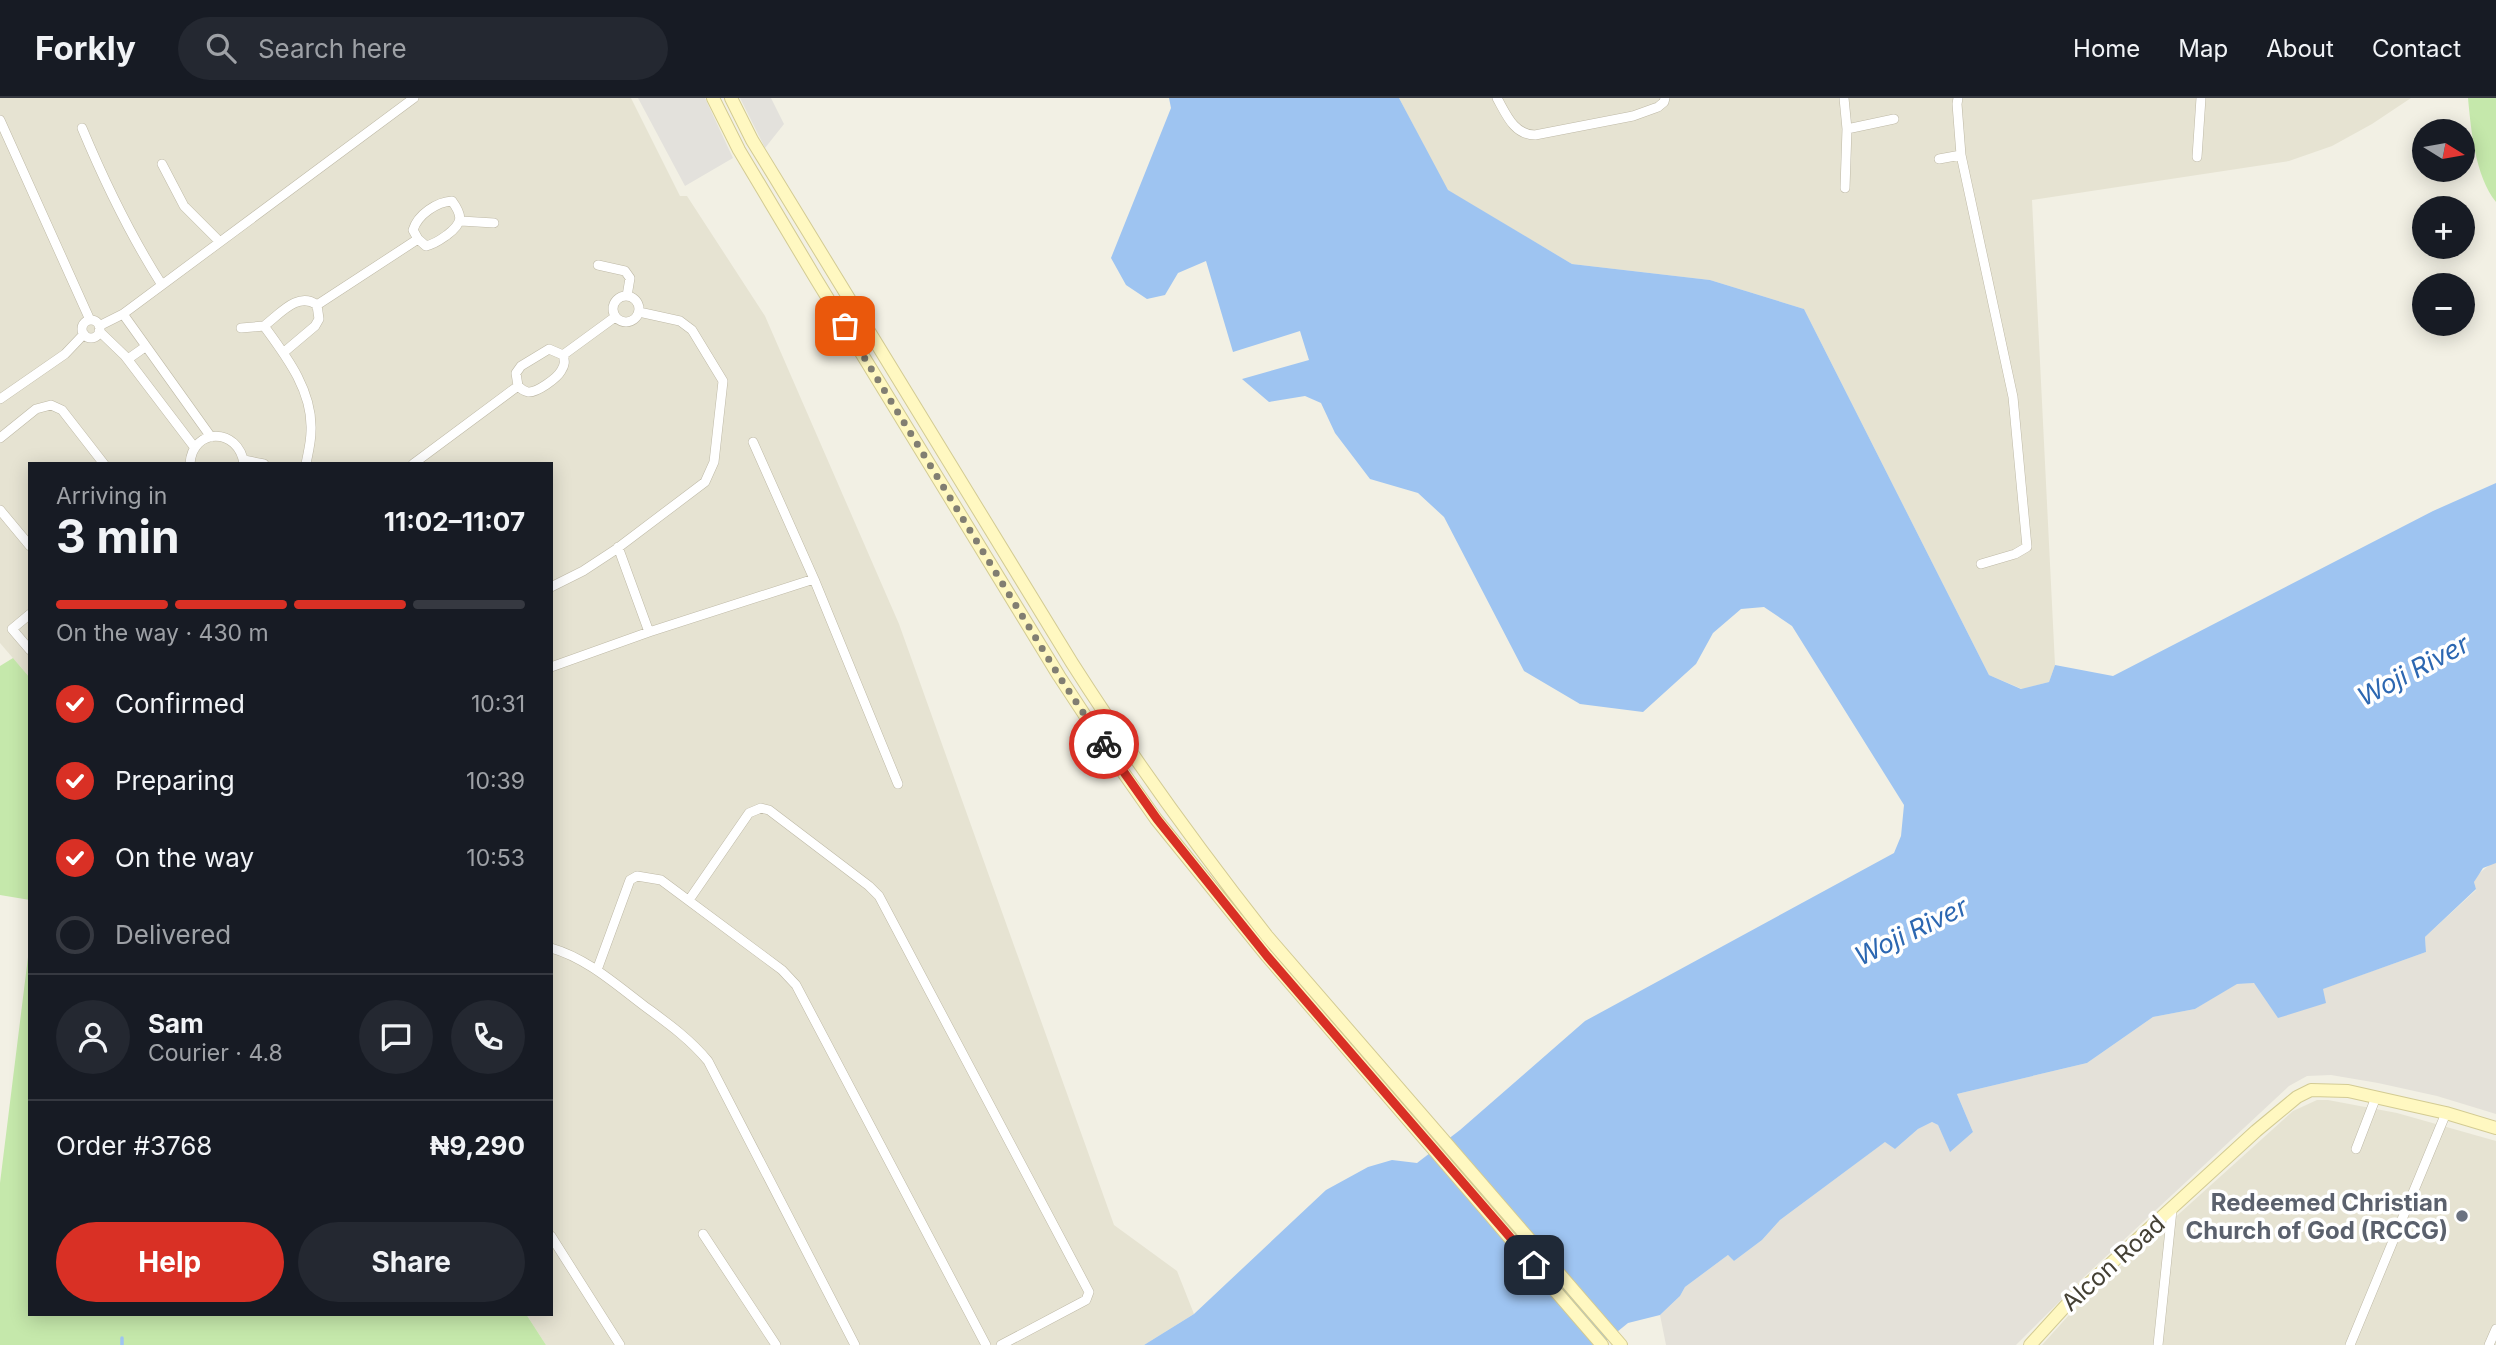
<!DOCTYPE html>
<html lang="en">
<head>
<meta charset="utf-8">
<style>
	:root { --surface:#171b24; --page:#242831; --text:#f1f3f6; --muted:#9ea1a6; --line:#363941; --accent:#d93025 }
	body { margin:0; font-family:Inter,sans-serif; background:var(--page); color:var(--text); height:100vh; display:flex; flex-direction:column; font-size:26px; white-space:nowrap }
	* { box-sizing:border-box; margin:0 }
	p { font-size:23px; color:var(--muted) }
	.icon { flex:none; width:38px; height:38px; fill:none; stroke:currentColor; stroke-width:2; stroke-linecap:round; stroke-linejoin:round }
	.map { position:relative; flex:1; overflow:hidden }
	.side { position:absolute; left:28px; top:364px; width:525px; height:854px; display:flex; flex-direction:column; background:var(--surface); border-radius:0px; box-shadow:0 4px 18px #0003 }
	.side>* { flex:none }
	.needle { width:46px; rotate:101deg }
	.controls { position:absolute; left:2412px; top:21px; display:grid; gap:14px }
	.controls a { display:grid; place-items:center; width:63px; height:63px; border-radius:50%; background:var(--surface); box-shadow:0 4px 18px #0003; font-size:35px }
	.pin { position:absolute; display:grid; place-items:center; width:60px; height:60px; color:#fff; margin:-30px; border-radius:14px; box-shadow:0 4px 10px #0006 }
	.courier { position:absolute; display:grid; place-items:center; width:70px; height:70px; margin:-35px; border:5px solid #d93025; border-radius:50%; background:#fff; color:#222; box-shadow:0 2px 9px #0007 }
	.overview em { font-style:normal; font-weight:700 }
	.overview div { display:flex; flex-direction:column-reverse }
	.overview { display:flex; align-items:center; justify-content:space-between; height:119px; padding:0 28px }
	h1 { font-size:46px; font-weight:700; line-height:52px }
	.bar { display:grid; grid-template-columns:repeat(4,1fr); gap:10px 7px; align-content:center; height:84px; padding:0 28px }
	.bar i { height:9px; border-radius:5px; background:var(--line) }
	.bar .selected { background:var(--accent) }
	.bar p { grid-column:span 4 }
	.line { display:flex; align-items:center; gap:18px; padding:0 28px; border-top:2px solid var(--line) }
	.line div { flex:1 }
	.round { display:grid; place-items:center; flex:none; width:74px; height:74px; border-radius:37px; background:var(--page) }
	ol { padding:0 28px; list-style:none }
	li { display:flex; align-items:center; gap:21px; height:77px }
	li p { margin-inline-start:auto }
	li .icon { padding:7px; border-radius:50%; background:var(--accent); color:#fff; stroke-width:4 }
	li:last-child { color:var(--muted) }
	li i { width:38px; height:38px; border:4px solid var(--line); border-radius:50% }
	.action { display:flex; gap:14px; margin-top:auto; padding:14px 28px }
	.action a { flex:1; height:80px; border-radius:42px; background:var(--accent); color:#fff; font-size:28px; font-weight:700; line-height:80px; text-align:center }
	.action a+a { background:var(--page); color:var(--text) }
	header { display:flex; align-items:center; gap:42px; box-sizing:border-box; height:98px; padding:0 35px; background:var(--surface); border-bottom:2px solid var(--line) }
	header strong { font-size:33px }
	nav { display:flex; gap:38px; margin-inline-start:auto; font-size:24px }
	.search { width:490px; height:63px; background:var(--page); display:flex; align-items:center; gap:18px; box-sizing:border-box; padding:0 24px; border-radius:38px; color:var(--muted); font-size:26px }
	.map>svg:first-child { display:block }
</style>
</head>
<body>
<header>
<strong>Forkly</strong>
<div class="search"><svg class="icon" aria-label="search" viewBox="0 0 24 24"><circle cx="10" cy="10" r="6"/><path d="M15 15l6 6"/></svg>Search here</div>
<nav><a>Home</a><a>Map</a><a>About</a><a>Contact</a></nav>
</header>
<div class="map">
<svg width="2496" height="1247" viewBox="0 0 2496 1247">
	<rect width="100%" height="100%" fill="#f2f0e4"/>
	<path fill="#e6e3d2" d="M0,0H631L680,98H687L765,218L899,526L1114,1127L1177,1173L1194,1216L1144,1247H546L526,1216H551V366H30V580L0,545Z
		M1399,0H2411L2372,26L2332,48L2289,63L2032,102L2055,567L2049,584L2022,591L1989,577L1804,211L1710,182L1572,166L1447,92Z
		M2317,1002H2328L2397,1015L2496,1043V1247H2042L2078,1207L2293,1013Z"/>
	<path fill="#e4e1d9" d="M2492,765H2496V1016L2437,998L2378,985L2331,977L2307,978L2289,988L2085,1178L2016,1247H1666L1660,1217L1680,1198L1685,1189L1728,1157L1734,1163L1762,1142L1780,1122L1886,1043L1895,1051L1918,1031L1932,1024L1938,1027L1950,1053L1973,1034L1957,996L2087,965L2153,919L2195,911L2236,886L2253,885L2325,905L2322,891L2426,854L2425,839L2476,792L2474,784L2477,777Z"/>
	<path fill="#c5e8ab" d="M2468,0H2496V104C2475,78 2471,32 2468,0Z
		M13,560L30,580V802L0,797V568Z
		M30,843V1216H526L546,1247H0V1085Z"/>
	<path fill="#e3e1dc" d="M638,0H705L733,60L685,88Z
		M740,0H771L784,26L765,50Z"/>
	<path fill="#9ec4f1" d="M1169,0H1399L1448,92L1572,166L1710,182L1804,211L1989,577L2021,591L2049,584L2055,567L2113,578L2433,413L2496,385V765L2483,770L2474,784L2476,791L2425,839L2426,854L2323,891L2326,905L2278,920L2254,885L2237,886L2195,911L2153,919L2087,965L1957,996L1973,1034L1950,1054L1938,1027L1932,1024L1918,1031L1895,1051L1885,1044L1780,1122L1762,1142L1734,1163L1728,1157L1685,1189L1680,1198L1660,1217L1628,1225L1601,1247H1144L1194,1216L1326,1092L1368,1069L1392,1062L1417,1065L1460,1032L1585,923L1894,755L1901,738L1904,707L1792,528L1764,509L1741,511L1713,535L1696,566L1643,614L1580,606L1524,573L1444,419L1418,395L1370,381L1335,335L1321,305L1305,298L1269,304L1242,281L1309,262L1300,233L1233,254L1206,163L1178,175L1165,197L1147,201L1126,187L1111,160L1171,10Z"/>
	<g fill="none" stroke-linecap="round" stroke-linejoin="round">
		<path stroke="#9ec4f1" stroke-width="3.5" d="M122,1247V1240"/>
		<defs>
			<path id="minor" d="M1497,0C1506,16 1514,37 1535,37L1633,18L1658,9L1664,4L1665,0
				M1844,0L1847,31L1845,90
				M1958,0L1957,6L1961,57L2013,299L2027,449L2015,456L1981,466
				M0,22L90,222
				M82,30C105,85 130,137 162,187
				M1847,31L1894,21
				M2197,59L2201,0
				M1939,61L1961,57
				M162,66L184,108L220,144
				M452,103C463,118 463,125 447,137C440,142 435,146 426,148L418,141L413,132C418,116 437,104 452,103Z
				M461,123L494,125
				M598,167L625,173L630,180L627,198
				M613 211a13 13 0 1 1 26 0a13 13 0 1 1-26 0Z
				M317,207L418,141
				M123,216L211,339
				M82 231a9 9 0 1 1 18 0a9 9 0 1 1-18 0Z
				M99,228L123,216L414,0
				M264,228C280,216 298,193 317,207L319,221L315,228L283,255
				M241,230L264,228C286,258 313,293 311,333C311,344 308,355 306,366
				M99,233L125,258L195,350
				M549,251L563,257C565,263 565,267 561,273C557,280 537,295 528,294C524,293 521,291 518,288L516,275L521,268Z
				M563,257L615,219
				M128,261L145,249
				M0,301L65,256L84,236
				M0,340L36,311L51,307L62,312L104,366
				M753,344L814,481L898,686
				M244,362L264,366
				M190,366C192,329 239,329 244,366
				M413,366L518,288
				M0,412L30,448
				M618,449L649,534
				M551,489L583,473L615,452L705,384L714,364L723,283L692,232L680,223L639,214
				M30,516L12,531L30,552
				M551,569L649,534L814,481
				M689,802L749,715L761,710L769,712L869,788L879,798L1089,1194L1086,1202L1001,1247
				M551,850C586,860 614,885 643,907C666,924 689,940 708,963L855,1247
				M597,872L630,782L637,778L661,782L782,872L796,887L986,1247
				M2356,1051L2376,999
				M703,1136L776,1247
				M551,1138L620,1247
				M2158,1247L2172,1112
				M2350,1247L2446,1015
				M2489,1247L2496,1231"/>
			<path id="secondary" d="M713,0L739,52L816,181L1059,578L1111,657L1156,721L1267,858L1602,1247
				M731,0L752,42L793,109L1072,565C1132,659 1198,750 1267,838L1621,1247
				M2030,1247L2071,1202L2256,1033L2297,999L2311,992L2348,993L2446,1015L2496,1030"/>
		</defs>
		<use href="#minor" stroke="#beb9a6" stroke-width="10"/>
		<use href="#secondary" stroke="#d3cb93" stroke-width="14"/>
		<use href="#minor" stroke="#fff" stroke-width="9"/>
		<use href="#secondary" stroke="#fff8c1" stroke-width="12"/>
	</g>
	<g fill="none" stroke-linecap="round" stroke-linejoin="round">
		<path stroke="#817e72" stroke-width="7" stroke-dasharray="0 12.6" d="M845,228L1059,578L1104,646"/>
		<path stroke="#d93025" stroke-width="9" d="M1104,646L1157,721L1267,858L1534,1167"/>
	</g>
	<circle fill="#6b7280" stroke="#fff" stroke-width="2.5" cx="2462" cy="1118" r="7"/>
	<g text-anchor="middle" dominant-baseline="central" stroke-width="7" stroke-linejoin="round" paint-order="stroke">
		<g font-size="24" font-weight="bold" fill="#5b616d" stroke="#fff" text-anchor="end">
			<text x="2448" y="1104">Redeemed Christian<tspan x="2448" dy="28">Church of God (RCCG)</tspan></text>
		</g>
		<g font-size="24" fill="#444034" stroke="#fff">
			<text transform="translate(2113 1165) rotate(-42)">Alcon Road</text>
		</g>
		<g font-size="26" font-style="italic" fill="#2c67b1" stroke="#fff">
			<text transform="translate(2413 572) rotate(-28)">Woji River</text>
			<text transform="translate(1911 833) rotate(-26)">Woji River</text>
		</g>
	</g>
</svg>
<div class="controls">
<a><svg class="needle" viewBox="-14 -14 28 28"><path d="M0-13l5 13h-10z" fill="#e53935"/><path d="M0 13l5-13h-10z" fill="#9ea1a6"/></svg></a>
<a>+</a>
<a>−</a>
</div>
<div class="pin" style="left:845px;top:228px;background:#ea580c"><svg class="icon" aria-label="bag" viewBox="0 0 24 24"><path d="M5 8h14l-1 12H6zM9 8a3 3 0 0 1 6 0"/></svg></div>
<div class="pin" style="left:1534px;top:1167px;background:#1f2937"><svg class="icon" aria-label="home" viewBox="0 0 24 24"><path d="M3 11l9-7 9 7M6 9v11h12V9"/></svg></div>
<div class="courier" style="left:1104px;top:646px"><svg class="icon" aria-label="bike" viewBox="0 0 24 24"><circle cx="6" cy="16" r="4"/><circle cx="18" cy="16" r="4"/><path d="M6 16l4-8h5l3 8M10 8l3 8H6M13 5h3"/></svg></div>
<section class="side">
<div class="overview"><div><h1>3 min</h1><p>Arriving in</p></div><em>11:02–11:07</em></div>
<div class="bar"><i class="selected"></i><i class="selected"></i><i class="selected"></i><i></i><p>On the way · 430 m</p></div>
<ol>
<li><svg class="icon" aria-label="check" viewBox="0 0 24 24"><path d="M5 12l5 5 9-10"/></svg>Confirmed<p>10:31</p></li>
<li><svg class="icon" aria-label="check" viewBox="0 0 24 24"><path d="M5 12l5 5 9-10"/></svg>Preparing<p>10:39</p></li>
<li><svg class="icon" aria-label="check" viewBox="0 0 24 24"><path d="M5 12l5 5 9-10"/></svg>On the way<p>10:53</p></li>
<li><i></i>Delivered</li>
</ol>
<div class="line" style="height:126px"><a class="round"><svg class="icon" aria-label="person" viewBox="0 0 24 24"><circle cx="12" cy="8" r="4"/><path d="M4 21q1-7 8-7t8 7"/></svg></a><div><b>Sam</b><p>Courier · 4.8</p></div><a class="round"><svg class="icon" aria-label="chat" viewBox="0 0 24 24"><path d="M4 5h16v11H9l-5 4z"/></svg></a><a class="round"><svg class="icon" aria-label="phone" viewBox="0 0 24 24"><path d="M5 4h4l2 5-3 2q2 4 5 5l2-3 5 2v4C11 20 4 13 5 4z"/></svg></a></div>
<div class="line" style="height:91px"><div>Order #3768</div><b>₦9,290</b></div>
<div class="action"><a>Help</a><a>Share</a></div>
</section>
</div>
</body>
</html>
